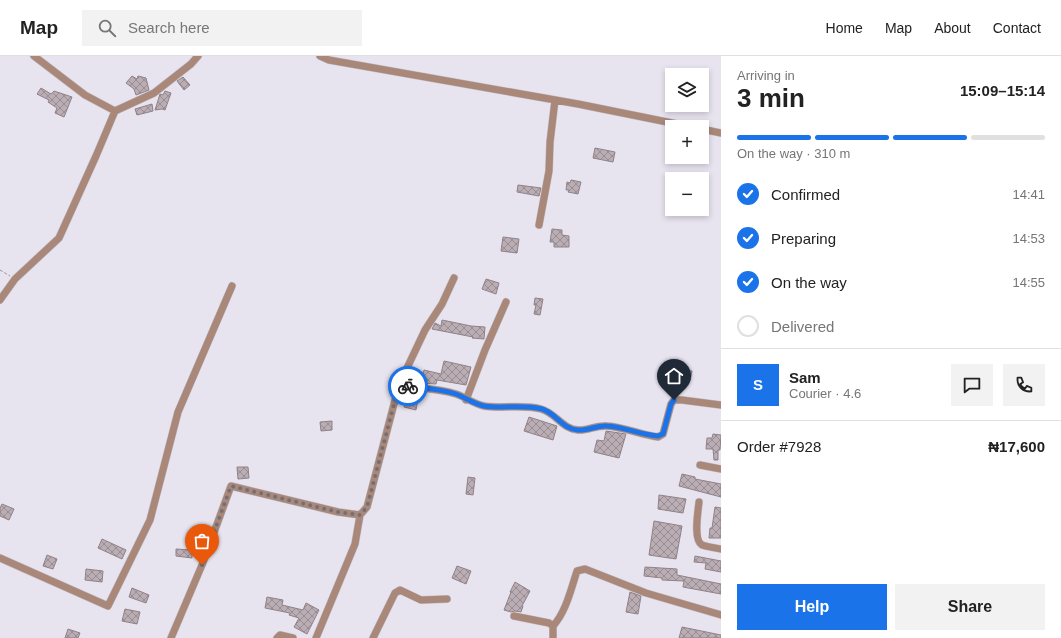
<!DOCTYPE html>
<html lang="en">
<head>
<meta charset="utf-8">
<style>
	:root { --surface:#fff; --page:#f2f2f2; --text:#222; --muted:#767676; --line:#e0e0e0; --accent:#1a73e8 }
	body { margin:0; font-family:Helvetica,sans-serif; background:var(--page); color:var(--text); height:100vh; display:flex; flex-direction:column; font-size:15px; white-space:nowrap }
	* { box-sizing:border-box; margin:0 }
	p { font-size:13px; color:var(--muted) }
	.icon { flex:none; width:22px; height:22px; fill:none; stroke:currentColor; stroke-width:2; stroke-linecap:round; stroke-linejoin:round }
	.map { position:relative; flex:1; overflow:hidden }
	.details { display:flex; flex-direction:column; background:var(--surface); width:340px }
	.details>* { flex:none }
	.controls { position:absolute; left:665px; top:12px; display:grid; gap:8px }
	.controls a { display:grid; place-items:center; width:44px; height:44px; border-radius:0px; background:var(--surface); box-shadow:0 2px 6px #0003; font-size:20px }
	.pin { position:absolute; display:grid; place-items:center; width:34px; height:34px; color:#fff; margin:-41px -17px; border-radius:50% 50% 50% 0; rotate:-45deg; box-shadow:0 0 4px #0007 }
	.pin .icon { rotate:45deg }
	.courier { position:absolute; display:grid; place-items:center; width:40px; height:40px; margin:-20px; border:3px solid #1a73e8; border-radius:50%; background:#fff; color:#222; box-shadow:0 1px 5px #0007 }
	.head em { font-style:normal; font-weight:700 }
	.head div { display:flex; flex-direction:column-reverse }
	.head { display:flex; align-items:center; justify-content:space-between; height:68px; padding:0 16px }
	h1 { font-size:26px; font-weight:700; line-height:30px }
	.bar { display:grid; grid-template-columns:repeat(4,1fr); gap:6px 4px; align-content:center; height:48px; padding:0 16px }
	.bar i { height:5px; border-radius:3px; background:var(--line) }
	.bar .current { background:var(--accent) }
	.bar p { grid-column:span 4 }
	.line { display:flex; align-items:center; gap:10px; padding:0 16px; border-top:1px solid var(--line) }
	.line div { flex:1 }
	.round { display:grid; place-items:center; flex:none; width:42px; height:42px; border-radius:0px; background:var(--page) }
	ol { padding:0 16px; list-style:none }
	li { display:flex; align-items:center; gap:12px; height:44px }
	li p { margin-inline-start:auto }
	li .icon { padding:4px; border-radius:50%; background:var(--accent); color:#fff; stroke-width:4 }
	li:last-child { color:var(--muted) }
	li i { width:22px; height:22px; border:2px solid var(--line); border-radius:50% }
	.primary-button { display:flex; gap:8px; margin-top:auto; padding:8px 16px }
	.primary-button a { flex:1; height:46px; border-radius:0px; background:var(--accent); color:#fff; font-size:16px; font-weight:700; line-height:46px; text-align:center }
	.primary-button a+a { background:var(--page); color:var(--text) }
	header { display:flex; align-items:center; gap:24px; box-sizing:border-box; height:56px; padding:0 20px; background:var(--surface); border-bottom:1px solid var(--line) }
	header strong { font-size:19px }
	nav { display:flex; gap:22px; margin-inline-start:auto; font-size:14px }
	.search { width:280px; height:36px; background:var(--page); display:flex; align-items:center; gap:10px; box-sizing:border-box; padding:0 14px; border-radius:0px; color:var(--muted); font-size:15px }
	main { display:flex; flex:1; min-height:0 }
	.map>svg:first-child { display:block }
</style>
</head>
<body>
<header>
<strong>Map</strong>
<div class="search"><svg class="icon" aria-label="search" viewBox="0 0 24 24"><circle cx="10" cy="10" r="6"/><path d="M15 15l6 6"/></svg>Search here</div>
<nav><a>Home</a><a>Map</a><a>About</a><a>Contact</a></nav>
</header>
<main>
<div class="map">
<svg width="721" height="582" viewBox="0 0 721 582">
	<defs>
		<pattern id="building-cross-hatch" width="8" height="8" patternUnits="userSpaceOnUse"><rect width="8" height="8" fill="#baadb3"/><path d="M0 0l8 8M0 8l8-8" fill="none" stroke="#988d92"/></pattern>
	</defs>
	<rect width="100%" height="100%" fill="#e7e3ef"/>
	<path fill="url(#building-cross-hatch)" stroke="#8f8288" d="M132,20L137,23L138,20L146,22L149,34L136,39L134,33L126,27Z
		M183,21L190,29L184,34L177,25Z
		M41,32L51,38L54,35L72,41L64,61L55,57L57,52L48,46L49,44L37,38Z
		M165,35L171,37L165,54L162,53L155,54L160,38L163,39Z
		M152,48L153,55L137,59L135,53Z
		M595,92L615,96L613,106L593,102Z
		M571,124L581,126L578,138L568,136L569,134H566L567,126L570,127Z
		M518,129L541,132L539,140L517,136Z
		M552,173L562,174V179L569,180V191H554V186H550Z
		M503,181L519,183L517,197L501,195Z
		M486,223L499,227L496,238L482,233Z
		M535,242L543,243L540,259L534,258L536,249H534Z
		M442,264L471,270L485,271L484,283L472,282L473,281L432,273L435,267L441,270Z
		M444,305L471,311L466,329L437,324L436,328L421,327L424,314L441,318Z
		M667,310L692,315L690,325L665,321Z
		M407,340L418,343L416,354L404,351Z
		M529,361L557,370L553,384L524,375Z
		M332,365V374L321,375L320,366Z
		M606,375L626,378L619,402L594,396L597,384L604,385Z
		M713,378L721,379L720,394H718V404H714L713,393H706L707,382H712Z
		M237,411H248L249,422L238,423Z
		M682,418L695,421V423L721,428V441L679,430Z
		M468,421L475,422L473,439L466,438Z
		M659,439L686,443L683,457L658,453Z
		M2,448L14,453L9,464L0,460V452Z
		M715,451L721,452V482H709L710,472H712Z
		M654,465L682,470L676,503L649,499Z
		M102,483L126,494L122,503L98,492Z
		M176,493L192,494V502L176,500Z
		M47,499L57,503L53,513L43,510Z
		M695,500L721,505V516L705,513L706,507L694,506Z
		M457,510L471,515L466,528L452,522Z
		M645,511L677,513V519L721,528V538L683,531L684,525L662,524V522L644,520Z
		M86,513L103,515L102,526L85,524Z
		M515,526L530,535L522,550H523L521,556L515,555L511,556L504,554L511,536H510Z
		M132,532L149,539L146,547L129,541Z
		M630,536L641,540L638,558L626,556Z
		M267,541L283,544L282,549L303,554L306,547L319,554L307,578L294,571L299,562L289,559L290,557L265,552Z
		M125,553L140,556L137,568L122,565Z
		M682,571L721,579V582H679Z
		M68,573L80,577L78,582H65Z"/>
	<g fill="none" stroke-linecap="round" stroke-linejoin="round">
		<defs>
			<path id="minor" d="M320,0L329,4L578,48L692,71
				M115,55L154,37L191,8L198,0
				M702,73L721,77
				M539,169L549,115L550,86L555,44
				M0,244L15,223L59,182L96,100L115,55L85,39L34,0
				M399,329C417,332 438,332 456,338C465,341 474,348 484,350C503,353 523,348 541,353C556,357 562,373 578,374C587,375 596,369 607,370C624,371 641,379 658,381L663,378L671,348L674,344H682L721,349
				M466,344L485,294L506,246
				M700,409L721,413
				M699,446C698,456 693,484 702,489C708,491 715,492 721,493
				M0,502L108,550L150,464L178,356L232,230
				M514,560L549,567L553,570V582
				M553,570C566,556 571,533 577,515L585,513L646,537L721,559
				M171,582L202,509L231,430L338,456L360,459L367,451L399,329L425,274L442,248L454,222
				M277,582L280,579L293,582
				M316,582L355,488L360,459
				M373,582L395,537L400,534L421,544L447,543"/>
		</defs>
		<use href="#minor" stroke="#c3c0ca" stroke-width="8"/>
		<path stroke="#96949c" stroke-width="1" stroke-dasharray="3 2" stroke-linecap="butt" d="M0,214L10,220"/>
		<use href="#minor" stroke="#a9887a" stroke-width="7"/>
	</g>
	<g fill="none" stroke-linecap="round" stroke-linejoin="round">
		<path stroke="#727077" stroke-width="4" stroke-dasharray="0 7.2" d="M202,509L231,430L338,456L360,459L367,451L399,329L408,330"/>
		<path stroke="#1a73e8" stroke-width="5" d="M408,330C424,332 441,333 456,338C466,342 474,348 484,350C503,353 523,348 542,353C556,357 562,373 578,374C588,375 597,369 607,370C625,371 641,379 658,380L663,378L671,348L674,344"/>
	</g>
</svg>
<div class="controls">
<a><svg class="icon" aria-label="layers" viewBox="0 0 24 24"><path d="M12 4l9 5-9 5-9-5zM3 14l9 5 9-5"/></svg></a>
<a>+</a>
<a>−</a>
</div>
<div class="pin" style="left:202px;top:509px;background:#ea580c"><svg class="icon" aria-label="bag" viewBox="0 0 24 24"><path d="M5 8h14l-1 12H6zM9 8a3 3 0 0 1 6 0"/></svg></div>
<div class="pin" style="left:674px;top:344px;background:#1f2937"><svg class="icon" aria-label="home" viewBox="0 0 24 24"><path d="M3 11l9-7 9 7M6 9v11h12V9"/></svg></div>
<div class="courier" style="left:408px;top:330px"><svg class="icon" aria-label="bike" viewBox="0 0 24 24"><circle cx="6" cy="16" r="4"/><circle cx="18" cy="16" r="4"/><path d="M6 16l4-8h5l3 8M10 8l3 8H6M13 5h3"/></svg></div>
</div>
<section class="details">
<div class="head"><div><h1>3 min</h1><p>Arriving in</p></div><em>15:09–15:14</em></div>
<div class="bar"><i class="current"></i><i class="current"></i><i class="current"></i><i></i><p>On the way · 310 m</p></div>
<ol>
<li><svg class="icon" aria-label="check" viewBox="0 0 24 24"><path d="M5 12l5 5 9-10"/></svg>Confirmed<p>14:41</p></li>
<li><svg class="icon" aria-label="check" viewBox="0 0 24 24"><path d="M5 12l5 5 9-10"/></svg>Preparing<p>14:53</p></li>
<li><svg class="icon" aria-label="check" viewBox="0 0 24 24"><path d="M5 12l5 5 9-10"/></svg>On the way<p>14:55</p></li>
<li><i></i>Delivered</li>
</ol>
<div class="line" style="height:72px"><b class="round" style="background:var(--accent);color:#fff">S</b><div><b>Sam</b><p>Courier · 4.6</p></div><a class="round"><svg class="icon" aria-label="chat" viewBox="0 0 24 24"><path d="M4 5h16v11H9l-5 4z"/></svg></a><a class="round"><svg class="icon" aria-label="phone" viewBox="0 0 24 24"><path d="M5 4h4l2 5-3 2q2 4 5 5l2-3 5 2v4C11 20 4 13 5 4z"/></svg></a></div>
<div class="line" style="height:52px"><div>Order #7928</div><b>₦17,600</b></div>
<div class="primary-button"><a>Help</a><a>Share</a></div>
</section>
</main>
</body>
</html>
